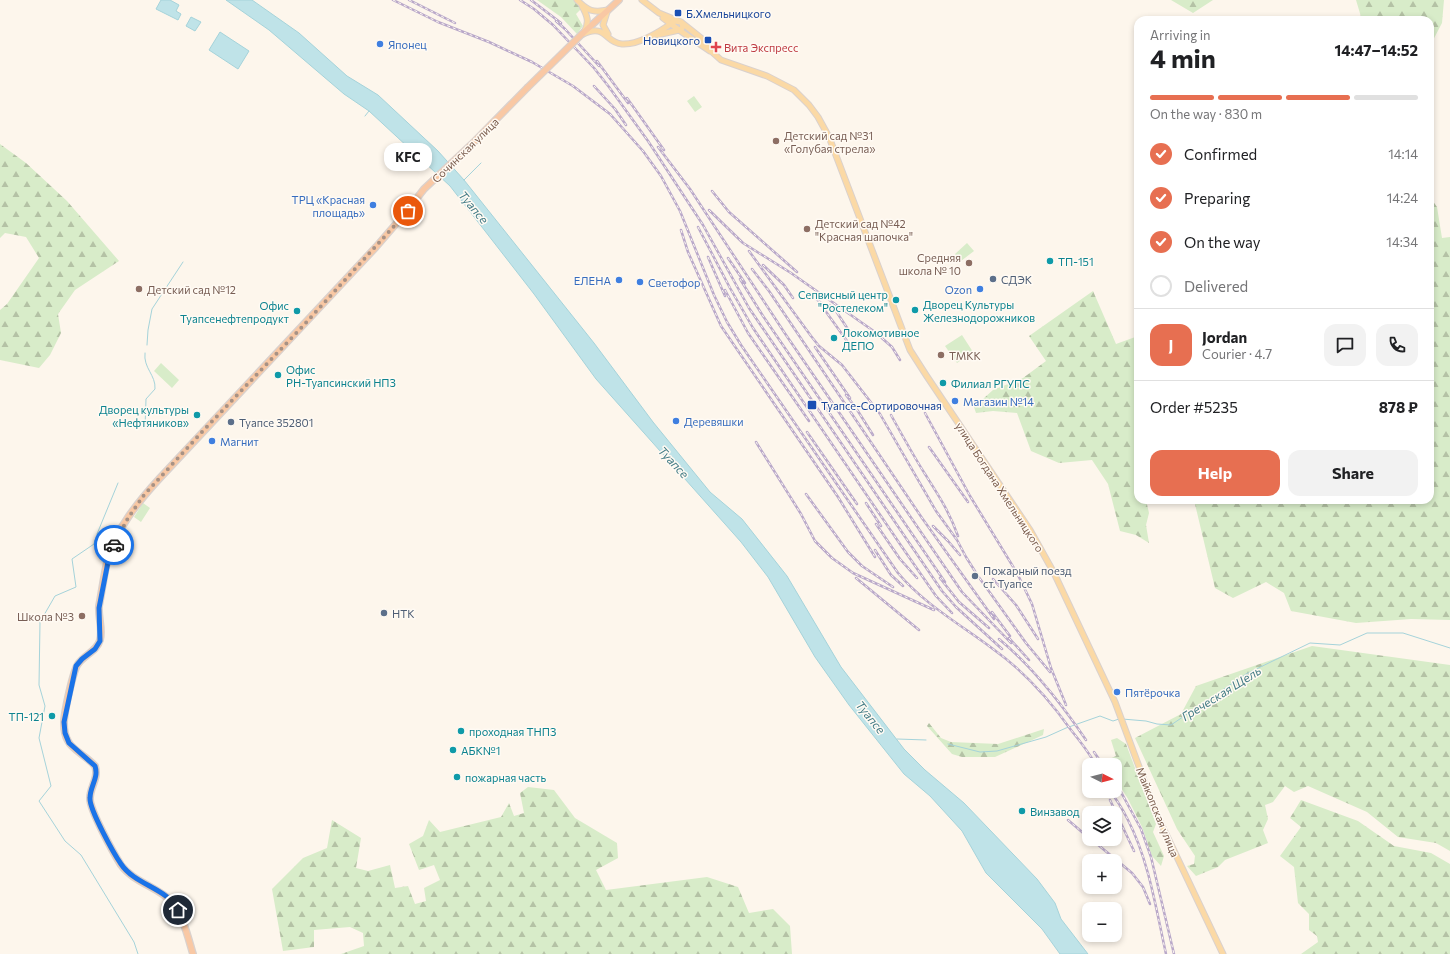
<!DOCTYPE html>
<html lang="en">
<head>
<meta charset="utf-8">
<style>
	:root { --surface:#fff; --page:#f2f2f2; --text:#202124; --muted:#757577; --line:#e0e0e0; --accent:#e76f51 }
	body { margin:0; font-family:Commissioner,sans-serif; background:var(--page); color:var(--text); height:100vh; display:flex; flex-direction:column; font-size:15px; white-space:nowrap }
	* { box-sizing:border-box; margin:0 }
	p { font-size:13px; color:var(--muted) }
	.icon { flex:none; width:22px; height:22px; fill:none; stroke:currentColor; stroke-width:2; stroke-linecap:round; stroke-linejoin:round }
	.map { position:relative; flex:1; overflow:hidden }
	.drawer { position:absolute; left:1134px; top:16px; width:300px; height:488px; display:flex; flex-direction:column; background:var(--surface); border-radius:12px; box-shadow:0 2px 6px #0003 }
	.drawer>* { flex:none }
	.needle { width:26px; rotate:96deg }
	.fabs { position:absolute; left:1082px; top:758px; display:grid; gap:8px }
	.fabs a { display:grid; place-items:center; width:40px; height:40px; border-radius:8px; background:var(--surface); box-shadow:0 2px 6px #0003; font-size:20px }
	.pin { position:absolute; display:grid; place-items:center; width:34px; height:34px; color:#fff; margin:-17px; border:2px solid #fff; border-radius:50%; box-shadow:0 1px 4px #0007 }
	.courier { position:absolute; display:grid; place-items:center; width:40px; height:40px; margin:-20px; border:3px solid #1a73e8; border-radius:50%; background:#fff; color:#222; box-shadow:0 1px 5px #0007 }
	.bubble { position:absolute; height:28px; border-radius:12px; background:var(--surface); box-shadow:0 2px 6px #0003; font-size:13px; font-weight:700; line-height:28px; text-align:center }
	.headline em { font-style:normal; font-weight:700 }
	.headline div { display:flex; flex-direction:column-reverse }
	.headline { display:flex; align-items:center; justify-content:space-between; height:68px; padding:0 16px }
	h1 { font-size:26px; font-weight:700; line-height:30px }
	.bar { display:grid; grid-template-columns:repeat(4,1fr); gap:6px 4px; align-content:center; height:48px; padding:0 16px }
	.bar i { height:5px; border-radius:3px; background:var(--line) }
	.bar .active { background:var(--accent) }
	.bar p { grid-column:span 4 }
	.line { display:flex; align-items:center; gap:10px; padding:0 16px; border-top:1px solid var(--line) }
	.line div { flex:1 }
	.round { display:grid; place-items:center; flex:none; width:42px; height:42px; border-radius:12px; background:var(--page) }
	ol { padding:0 16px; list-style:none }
	li { display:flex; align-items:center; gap:12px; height:44px }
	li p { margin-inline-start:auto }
	li .icon { padding:4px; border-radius:50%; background:var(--accent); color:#fff; stroke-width:4 }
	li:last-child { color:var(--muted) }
	li i { width:22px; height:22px; border:2px solid var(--line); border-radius:50% }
	.primary-button { display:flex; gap:8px; margin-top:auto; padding:8px 16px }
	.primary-button a { flex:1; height:46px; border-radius:12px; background:var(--accent); color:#fff; font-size:16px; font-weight:700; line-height:46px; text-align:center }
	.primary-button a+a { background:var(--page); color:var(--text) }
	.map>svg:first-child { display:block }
</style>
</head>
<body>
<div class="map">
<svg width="1450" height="954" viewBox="0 0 1450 954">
	<defs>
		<pattern id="forest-firs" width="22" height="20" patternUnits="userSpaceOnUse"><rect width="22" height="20" fill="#d8ecc9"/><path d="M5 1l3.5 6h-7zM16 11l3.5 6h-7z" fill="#b4c2a5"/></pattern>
	</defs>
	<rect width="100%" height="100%" fill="#fdf6ec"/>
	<path fill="#d8ecc9" d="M694,96L702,107L695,112L687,101Z
		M967,243L974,251L961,261L955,254Z
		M962,335L973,352L957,363L945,346Z
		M161,363L179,380L172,388L154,371Z
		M143,503L150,508L141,522L134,517Z"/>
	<path fill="url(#forest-firs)" d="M537,0H574L581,9L576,14L583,26L577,34L561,17Z
		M1171,0H1213L1193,13Z
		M1356,0H1444L1442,23L1430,46V20H1362Z
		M0,144L26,163L67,201L119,261L75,290L58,314L61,333L50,355L39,368L0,360V310L7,304L39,258L26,237L5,233L0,238Z
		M1430,197L1437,207L1442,238L1450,237V620L1411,619L1356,623L1291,611L1284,593L1266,582L1233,598L1215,588L1194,500H1430Z
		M1093,291L1116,344L1138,336V500H1146L1149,513L1146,525L1149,543L1136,535L1120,531L1108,484L1092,460L1059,463L1031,451L1017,413L993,411L976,413L974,407L993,390L1023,378L1046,361L1029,336Z
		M1312,646L1450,665V851L1436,843L1398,837L1367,812L1308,786L1294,792L1285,786L1273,802L1265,805L1268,819L1263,830L1268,843L1225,860L1218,867L1196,876L1187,866L1194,864L1195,856L1177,829L1135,738L1181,714L1196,686Z
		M929,723L941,738L951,742L998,744L1044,729L1043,735L995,757H962L952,754L927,726Z
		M1117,738L1126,744L1156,824L1153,832L1164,856L1161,866L1152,856L1142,827L1128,799L1115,778V765H1107L1105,761L1116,756L1111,740Z
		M528,787L554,790L575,818L617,843L618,858L596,870L606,890L707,877L738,887L749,913L773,909L790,926L792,954H341L364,946L363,933L350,927L314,930V947L283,951L272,889L303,858L327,848L332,820L361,838L356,868L368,871L390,865L395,888L408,886L415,904L426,901L424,888L440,880L434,865L419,870L409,844L423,836L429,820L440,832L501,817L509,803L514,816L524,813L520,793Z
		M1301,800L1358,821L1394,846L1431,853L1450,864V954H1301L1318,942L1317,936L1309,930V914L1298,903L1294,867L1280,856L1301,827L1290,818Z"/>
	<path fill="#bfe3e8" stroke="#a5d3da" d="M161,0H170L179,5L176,11L181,14L178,20L156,9Z
		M226,0H252L299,33L347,76L378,95L438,151L464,180L594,343L653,422L710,492L742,519L787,576L841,667L904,749L925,770L964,803L1037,879L1055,903L1061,919L1088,954H1060L1042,929L986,873L962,831L930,796L904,774L849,705L815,657L768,577L741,542L596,379L534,294L450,186L369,111L344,94L269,30Z
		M191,17L201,22L195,31L186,26Z
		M220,32L249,51L238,69L209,50Z"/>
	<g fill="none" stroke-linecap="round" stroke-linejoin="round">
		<path stroke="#a5d3da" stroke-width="1" d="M365,116L369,111
			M464,180L481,163
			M147,345L148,330L152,309L183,262
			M145,353C143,368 156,375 155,389L146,399L145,428
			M97,534L118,483
			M95,540L94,544L72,559L76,587L55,596L40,622L39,685L45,706L39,738L51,786L39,801L65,841L81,855L134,942L138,954
			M1122,719L1146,721L1157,724L1171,725L1246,674L1310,643L1340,645L1367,633H1403L1450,648
			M897,739L926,740
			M948,744L980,752L997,751L1046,737L1066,728L1100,716L1113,721L1119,719"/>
		<defs>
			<path id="primary" d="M577,0C588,11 593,13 608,10
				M642,0L659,13L681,22L701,38L711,51L721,60L767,76L794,90L809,105L818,117L829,137L910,350L926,375L1030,530L1054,573L1115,702L1157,815L1223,954
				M582,6C587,15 590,22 584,32
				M607,12L603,25L608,34
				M583,34C606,23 605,43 622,44C640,45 661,31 675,21L681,22L683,26L681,30H679L663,18
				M657,35L679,30L710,51"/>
			<path id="trunk" d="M582,34L619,0
				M193,954C189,941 182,912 173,903C159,887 134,883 121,865C114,854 89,809 90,798C90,787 99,778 95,766C88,757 72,750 68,741C65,736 64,729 64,723C64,713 73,671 78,664C84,655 97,651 100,640C103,629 98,617 99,606C102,591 104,574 108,558C117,528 138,502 159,479L376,247L407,211L424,189L472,144L527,88"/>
		</defs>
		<use href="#primary" stroke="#dad1cd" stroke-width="7"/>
		<use href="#trunk" stroke="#dad1cd" stroke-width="8"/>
		<use href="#primary" stroke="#fbd9a5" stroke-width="5"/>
		<use href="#trunk" stroke="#f9c8a4" stroke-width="5.5"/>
		<defs>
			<path id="rail" d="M393,0L438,22L489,42L532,62L573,86L610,114L643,151L661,176L680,211L714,295L727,322L741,345L898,573C924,604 961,625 993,649C1024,671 1049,699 1071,730C1080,741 1089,753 1096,765
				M409,0L455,23
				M520,0L534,9L553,25L594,68L609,87L648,141L703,225L749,308L942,591L956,607L1002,649
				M531,0L561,23
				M556,21L565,29L599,66
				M597,61L628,103
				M594,86L615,109L626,125
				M627,98L664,150
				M658,147L690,189L786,335L962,592L1011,643
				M712,191L729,212L797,272
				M709,210L743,243L791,273L875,332L892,347L900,360
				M698,227L730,288L753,328L902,547L936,596L952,613
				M681,230L688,252L721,326L838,497L875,557
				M749,251L811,336L819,346L842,365L880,414L936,511L957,540L966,557L978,576L1026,643L1050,672
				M708,257L725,296
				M728,258L745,283
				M763,265L784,285L793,298
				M752,269L769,291L922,518L994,619
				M740,279L763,316L945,582
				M725,290L748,333L809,421
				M809,293L832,312
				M829,305L834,308L853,337
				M824,309L847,341
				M815,347L850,398
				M846,395L856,408L873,435
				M925,413L970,496L1017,573L1032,604L1051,668L1066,705
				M891,415C902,435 913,455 925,474C939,496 949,511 958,536
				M807,432L857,504
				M756,442L801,514L815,541L832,558L853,573L934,610
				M929,447L968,502
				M806,494L848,552L862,566L893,587
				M866,503L881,526
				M876,524L900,559L917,578
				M933,526L948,541L960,555
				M875,550L891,575L903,586
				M856,578L919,630
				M940,578L959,602L989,628
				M993,579L1016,605L1038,639
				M992,612L1010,636
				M1009,638L1029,660
				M999,639C1034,668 1061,703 1086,740
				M1094,752L1103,765
				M1115,781L1141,829L1151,857L1174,954
				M1110,791C1117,800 1123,810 1128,820C1149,861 1156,909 1166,954
				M1110,800L1134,851
				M1068,820L1089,838
				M1091,839L1132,873L1143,887L1150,904"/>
		</defs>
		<use href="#rail" stroke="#b9a8c9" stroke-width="2.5"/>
		<use href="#rail" stroke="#fffaf3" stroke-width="1" stroke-dasharray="3" stroke-linecap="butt"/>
		<defs>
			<path id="trunk-bridge" d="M527,88L582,34"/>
		</defs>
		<use href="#trunk-bridge" stroke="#dad1cd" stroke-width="8" stroke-linecap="butt"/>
		<use href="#trunk-bridge" stroke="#f9c8a4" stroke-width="5.5"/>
	</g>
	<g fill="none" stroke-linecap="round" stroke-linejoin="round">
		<path stroke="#a89285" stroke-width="4" stroke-dasharray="0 7.2" d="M114,545L128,518L144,495L202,432L302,327L408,211"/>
		<path stroke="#1a73e8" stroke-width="5" d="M114,545L108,562L99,608L100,641L95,649L82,659L76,666L64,722L65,733L69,743L95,766C99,778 90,786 90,798C89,809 114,854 121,864C135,885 167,888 178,910"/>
	</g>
	<g fill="#1a4fb4" stroke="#fffaf3" stroke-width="1.5">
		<rect x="674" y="9" width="8" height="8" rx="2"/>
		<rect x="704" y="36" width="8" height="8" rx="2"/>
		<rect x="807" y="400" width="10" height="10" rx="2"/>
	</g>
	<g fill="#3f7fe0" stroke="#fffaf3" stroke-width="1.5">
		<circle cx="380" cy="44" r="4"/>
		<circle cx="373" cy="205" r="4"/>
		<circle cx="619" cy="280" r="4"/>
		<circle cx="640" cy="282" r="4"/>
		<circle cx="980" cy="289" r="4"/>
		<circle cx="955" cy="401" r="4"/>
		<circle cx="676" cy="421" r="4"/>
		<circle cx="212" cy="441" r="4"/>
		<circle cx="1117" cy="692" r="4"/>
	</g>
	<path fill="#e0444e" stroke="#fffaf3" stroke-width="1.5" d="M714 41h4v4h4v4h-4v4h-4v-4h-4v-4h4z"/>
	<g fill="#8d6e63" stroke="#fffaf3" stroke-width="1.5">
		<circle cx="776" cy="141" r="4"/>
		<circle cx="807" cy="229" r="4"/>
		<circle cx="969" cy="263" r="4"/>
		<circle cx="139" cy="289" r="4"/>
		<circle cx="941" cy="355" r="4"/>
		<circle cx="82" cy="616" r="4"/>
	</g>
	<g fill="#0f9aa8" stroke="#fffaf3" stroke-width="1.5">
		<circle cx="1050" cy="261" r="4"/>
		<circle cx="896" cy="300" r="4"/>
		<circle cx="915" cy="310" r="4"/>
		<circle cx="297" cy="311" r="4"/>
		<circle cx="834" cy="338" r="4"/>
		<circle cx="278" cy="375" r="4"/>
		<circle cx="943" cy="383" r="4"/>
		<circle cx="197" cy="415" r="4"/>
		<circle cx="52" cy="716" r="4"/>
		<circle cx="461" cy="731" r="4"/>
		<circle cx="453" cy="750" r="4"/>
		<circle cx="457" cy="777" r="4"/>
		<circle cx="1022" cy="811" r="4"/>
	</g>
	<g fill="#5c6f8a" stroke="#fffaf3" stroke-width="1.5">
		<circle cx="993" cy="279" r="4"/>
		<circle cx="231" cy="422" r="4"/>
		<circle cx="975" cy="576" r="4"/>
		<circle cx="384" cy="613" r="4"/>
	</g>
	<g text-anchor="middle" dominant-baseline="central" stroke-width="3" stroke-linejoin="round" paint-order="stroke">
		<g font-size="11" fill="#164399" stroke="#fffaf3" text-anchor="start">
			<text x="686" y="13">Б.Хмельницкого</text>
			<text x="700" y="40" text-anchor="end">Новицкого</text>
			<text x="821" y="405">Туапсе-Сортировочная</text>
		</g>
		<g font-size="11" fill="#366cbe" stroke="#fffaf3" text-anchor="start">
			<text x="388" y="44">Японец</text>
			<text x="365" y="199" text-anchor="end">ТРЦ «Красная<tspan x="365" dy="13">площадь»</tspan></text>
			<text x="611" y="280" text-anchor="end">ЕЛЕНА</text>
			<text x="648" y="282">Светофор</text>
			<text x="972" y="289" text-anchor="end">Ozon</text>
			<text x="963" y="401">Магазин №14</text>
			<text x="684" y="421">Деревяшки</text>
			<text x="220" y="441">Магнит</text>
			<text x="1125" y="692">Пятёрочка</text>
		</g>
		<g font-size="11" fill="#be3a42" stroke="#fffaf3" text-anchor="start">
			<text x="724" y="47">Вита Экспресс</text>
		</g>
		<g font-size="11" fill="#785e54" stroke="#fffaf3" text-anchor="start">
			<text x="784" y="135">Детский сад №31<tspan x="784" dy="13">«Голубая стрела»</tspan></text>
			<text x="815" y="223">Детский сад №42<tspan x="815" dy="13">"Красная шапочка"</tspan></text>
			<text x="961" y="257" text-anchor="end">Средняя<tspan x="961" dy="13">школа № 10</tspan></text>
			<text x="147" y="289">Детский сад №12</text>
			<text x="949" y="355">ТМКК</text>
			<text x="74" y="616" text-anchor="end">Школа №3</text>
		</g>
		<g font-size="11" fill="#7a5c4d" stroke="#fffaf3">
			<text transform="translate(465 150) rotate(-44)">Сочинская улица</text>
			<text transform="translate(1000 487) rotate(57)">улица Богдана Хмельницкого</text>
			<text transform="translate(1158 812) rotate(68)">Майкопская улица</text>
		</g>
		<g font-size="11" fill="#0d838f" stroke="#fffaf3" text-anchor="start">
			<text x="1058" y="261">ТП-151</text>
			<text x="888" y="294" text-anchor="end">Сепвисный центр<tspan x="888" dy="13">"Ростелеком"</tspan></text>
			<text x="923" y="304">Дворец Культуры<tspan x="923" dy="13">Железнодорожников</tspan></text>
			<text x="289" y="305" text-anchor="end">Офис<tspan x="289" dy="13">Туапсенефтепродукт</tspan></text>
			<text x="842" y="332">Локомотивное<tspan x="842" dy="13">ДЕПО</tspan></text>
			<text x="286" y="369">Офис<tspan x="286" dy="13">РН-Туапсинский НПЗ</tspan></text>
			<text x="951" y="383">Филиал РГУПС</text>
			<text x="189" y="409" text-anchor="end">Дворец культуры<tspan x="189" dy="13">«Нефтяников»</tspan></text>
			<text x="44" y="716" text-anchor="end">ТП-121</text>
			<text x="469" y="731">проходная ТНПЗ</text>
			<text x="461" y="750">АБК№1</text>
			<text x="465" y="777">пожарная часть</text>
			<text x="1030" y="811">Винзавод</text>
		</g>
		<g font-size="11" fill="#4e5e75" stroke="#fffaf3" text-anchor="start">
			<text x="1001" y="279">СДЭК</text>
			<text x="239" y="422">Туапсе 352801</text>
			<text x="983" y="570">Пожарный поезд<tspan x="983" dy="13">ст. Туапсе</tspan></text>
			<text x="392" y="613">НТК</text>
		</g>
		<g font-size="12" font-style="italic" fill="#437c86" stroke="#fffaf3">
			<text transform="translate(474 207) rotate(50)">Туапсе</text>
			<text transform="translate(674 462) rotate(47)">Туапсе</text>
			<text transform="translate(1221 693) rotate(-32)">Греческая Щель</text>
			<text transform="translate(871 717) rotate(51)">Туапсе</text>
		</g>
	</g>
</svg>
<div class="fabs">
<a><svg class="needle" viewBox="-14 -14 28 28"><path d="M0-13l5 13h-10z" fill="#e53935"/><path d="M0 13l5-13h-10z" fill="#757577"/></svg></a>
<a><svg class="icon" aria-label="layers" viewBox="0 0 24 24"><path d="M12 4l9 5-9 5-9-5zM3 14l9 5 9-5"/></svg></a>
<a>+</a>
<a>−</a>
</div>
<div class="pin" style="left:408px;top:211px;background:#ea580c"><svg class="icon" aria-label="bag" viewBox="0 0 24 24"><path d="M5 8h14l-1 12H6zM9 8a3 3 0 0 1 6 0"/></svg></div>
<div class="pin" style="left:178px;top:910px;background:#1f2937"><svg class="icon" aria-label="home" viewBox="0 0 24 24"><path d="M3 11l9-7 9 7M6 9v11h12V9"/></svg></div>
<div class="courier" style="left:114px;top:545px"><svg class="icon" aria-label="car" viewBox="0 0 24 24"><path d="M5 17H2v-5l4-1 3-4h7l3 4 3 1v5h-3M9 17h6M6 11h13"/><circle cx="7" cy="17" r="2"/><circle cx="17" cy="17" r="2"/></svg></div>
<div class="bubble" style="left:384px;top:143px;width:48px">KFC</div>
<section class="drawer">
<div class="headline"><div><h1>4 min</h1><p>Arriving in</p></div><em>14:47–14:52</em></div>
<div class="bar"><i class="active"></i><i class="active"></i><i class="active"></i><i></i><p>On the way · 830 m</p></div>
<ol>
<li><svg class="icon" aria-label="check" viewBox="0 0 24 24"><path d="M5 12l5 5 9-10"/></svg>Confirmed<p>14:14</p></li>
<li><svg class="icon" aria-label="check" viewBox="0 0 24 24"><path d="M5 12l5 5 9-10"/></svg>Preparing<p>14:24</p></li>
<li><svg class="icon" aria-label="check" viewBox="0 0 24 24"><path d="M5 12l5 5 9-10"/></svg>On the way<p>14:34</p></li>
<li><i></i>Delivered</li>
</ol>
<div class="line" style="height:72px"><b class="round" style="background:var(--accent);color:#fff">J</b><div><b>Jordan</b><p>Courier · 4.7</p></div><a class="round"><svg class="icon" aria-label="chat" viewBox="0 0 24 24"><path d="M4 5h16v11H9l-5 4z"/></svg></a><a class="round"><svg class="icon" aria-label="phone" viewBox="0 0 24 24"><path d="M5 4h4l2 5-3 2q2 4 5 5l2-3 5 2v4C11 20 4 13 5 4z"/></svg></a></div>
<div class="line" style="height:52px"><div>Order #5235</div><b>878 ₽</b></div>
<div class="primary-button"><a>Help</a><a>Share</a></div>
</section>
</div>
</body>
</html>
